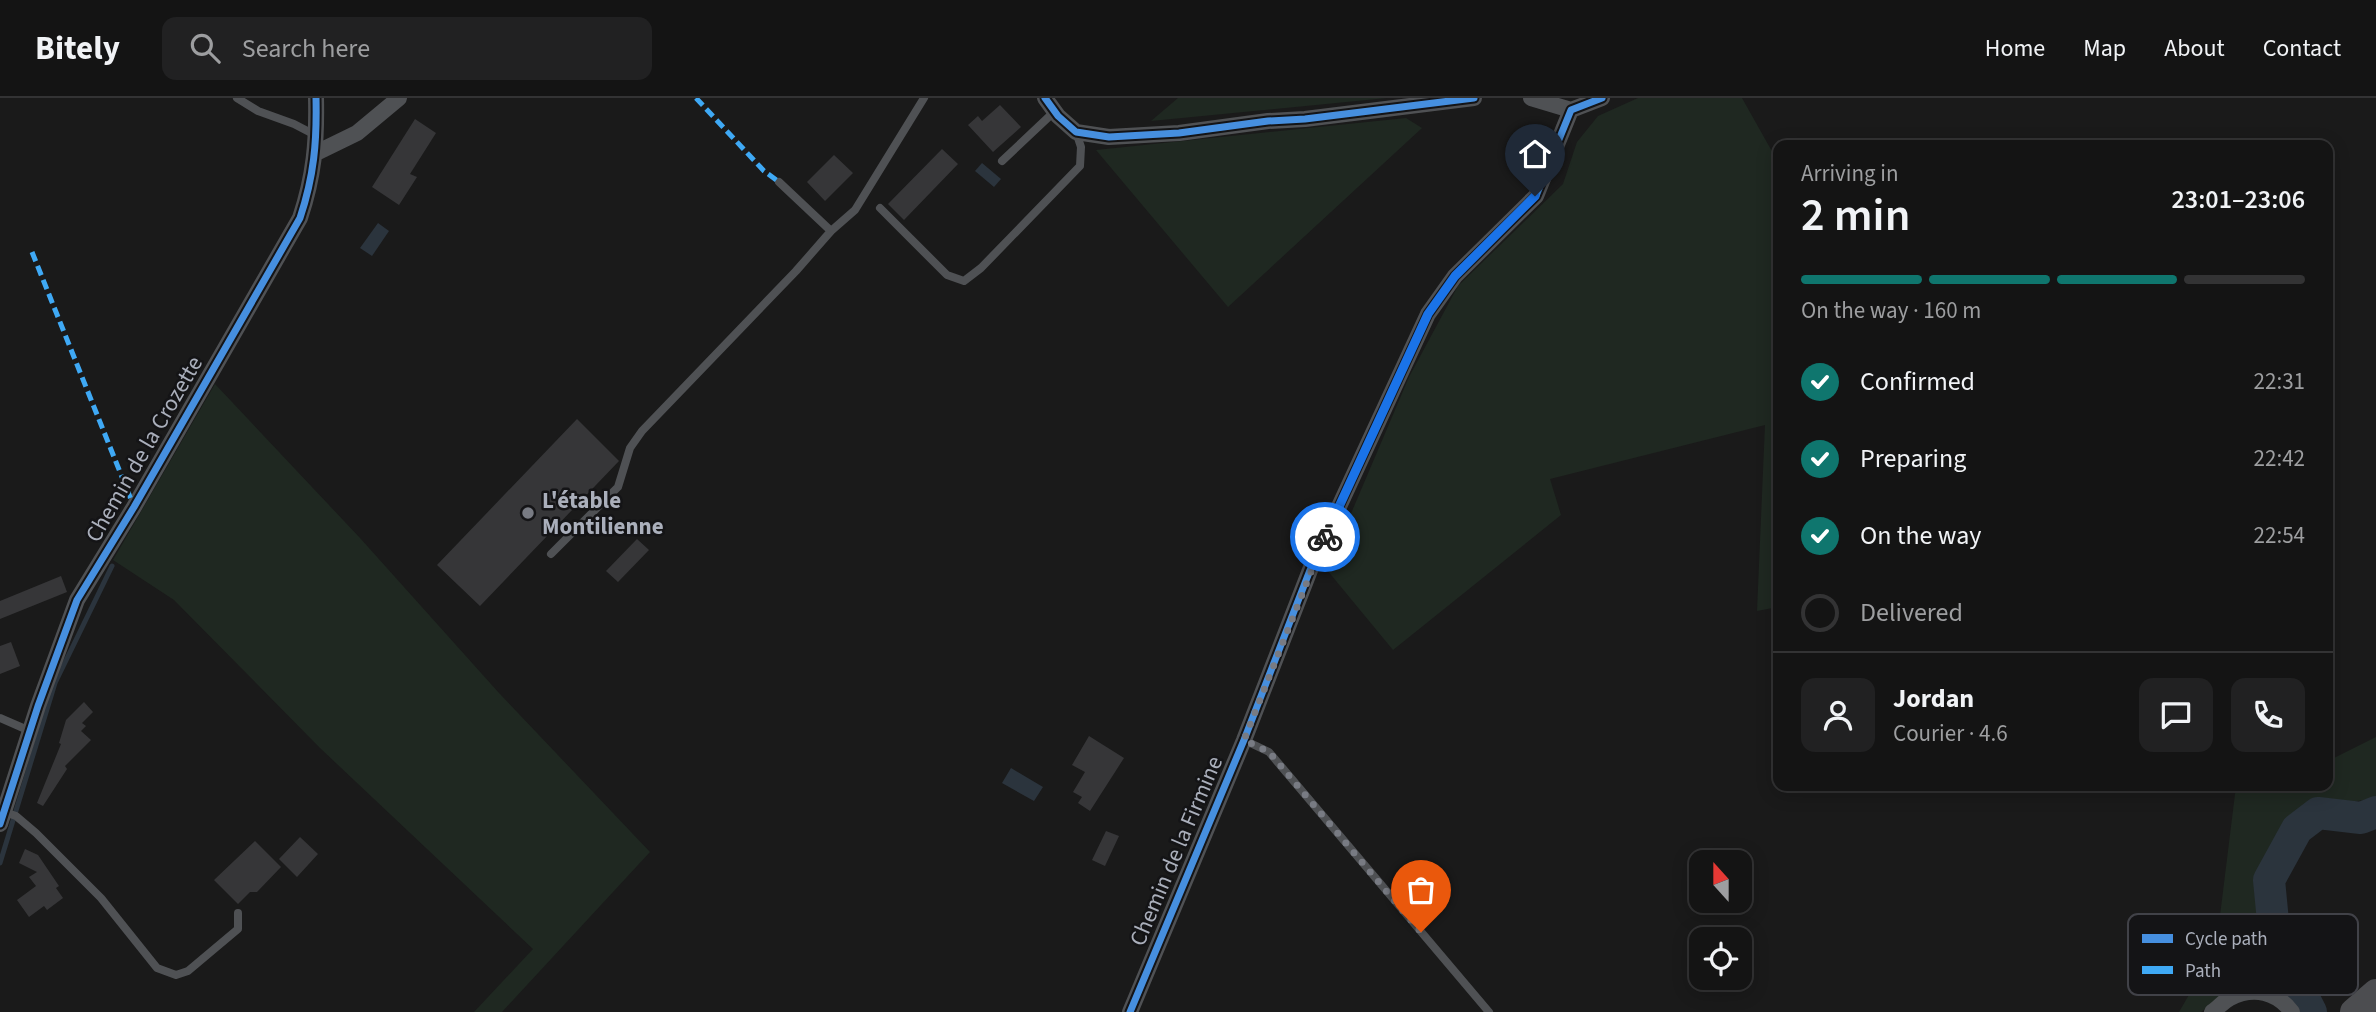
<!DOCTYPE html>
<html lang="en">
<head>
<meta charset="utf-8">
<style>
	:root { --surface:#141414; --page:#212122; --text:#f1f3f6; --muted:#9d9ea0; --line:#333334; --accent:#0f766e }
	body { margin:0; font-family:"Source Sans 3",sans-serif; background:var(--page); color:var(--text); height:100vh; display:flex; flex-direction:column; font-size:26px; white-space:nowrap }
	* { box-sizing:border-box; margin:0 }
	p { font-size:23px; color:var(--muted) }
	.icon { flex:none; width:38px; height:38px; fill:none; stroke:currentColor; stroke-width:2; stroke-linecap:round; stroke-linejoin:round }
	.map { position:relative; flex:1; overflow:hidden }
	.panel { position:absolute; left:1773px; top:42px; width:560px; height:651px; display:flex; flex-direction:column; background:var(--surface); border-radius:14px; box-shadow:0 4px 18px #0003,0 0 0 2px var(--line) }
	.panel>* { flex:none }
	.needle { width:46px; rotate:339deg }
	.fabs { position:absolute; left:1689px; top:752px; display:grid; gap:14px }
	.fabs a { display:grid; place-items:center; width:63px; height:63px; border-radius:14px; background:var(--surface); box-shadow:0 4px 18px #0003,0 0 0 2px var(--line); font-size:35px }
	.pin { position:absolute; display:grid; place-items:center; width:60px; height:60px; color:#fff; margin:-72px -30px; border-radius:50% 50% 50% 0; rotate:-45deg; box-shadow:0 0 7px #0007 }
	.pin .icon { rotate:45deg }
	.courier { position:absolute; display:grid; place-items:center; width:70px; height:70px; margin:-35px; border:5px solid #1a73e8; border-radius:50%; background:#fff; color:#222; box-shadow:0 2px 9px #0007 }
	.headline em { font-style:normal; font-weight:600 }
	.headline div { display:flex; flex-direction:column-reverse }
	.headline { display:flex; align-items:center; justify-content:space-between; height:119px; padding:0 28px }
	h1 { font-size:46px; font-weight:600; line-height:52px }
	.bar { display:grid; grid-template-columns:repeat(4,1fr); gap:10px 7px; align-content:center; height:84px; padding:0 28px }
	.bar i { height:9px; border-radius:5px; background:var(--line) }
	.bar .active { background:var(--accent) }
	.bar p { grid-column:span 4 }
	.line { display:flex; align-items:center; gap:18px; padding:0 28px; border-top:2px solid var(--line) }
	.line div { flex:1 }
	.round { display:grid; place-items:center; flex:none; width:74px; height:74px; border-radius:14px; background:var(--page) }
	ol { padding:0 28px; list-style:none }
	li { display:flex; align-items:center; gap:21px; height:77px }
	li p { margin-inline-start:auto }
	li .icon { padding:7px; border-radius:50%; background:var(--accent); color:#fff; stroke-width:4 }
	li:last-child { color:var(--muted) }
	li i { width:38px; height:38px; border:4px solid var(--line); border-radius:50% }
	header { display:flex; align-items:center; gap:42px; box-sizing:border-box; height:98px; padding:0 35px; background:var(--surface); border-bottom:2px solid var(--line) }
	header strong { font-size:33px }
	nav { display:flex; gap:38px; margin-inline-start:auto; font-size:24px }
	.search { width:490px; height:63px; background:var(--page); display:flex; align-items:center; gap:18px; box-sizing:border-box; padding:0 24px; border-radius:14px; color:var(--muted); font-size:26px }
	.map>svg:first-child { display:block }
</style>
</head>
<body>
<header>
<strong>Bitely</strong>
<div class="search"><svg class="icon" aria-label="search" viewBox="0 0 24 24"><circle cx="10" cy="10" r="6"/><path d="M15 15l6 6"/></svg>Search here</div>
<nav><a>Home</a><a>Map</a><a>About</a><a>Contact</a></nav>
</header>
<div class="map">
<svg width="2376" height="914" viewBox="0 0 2376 914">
	<rect width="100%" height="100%" fill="#1a1a1a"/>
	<path fill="#1f2821" d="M1178,0H1387L1151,23Z
		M1638,0H1742L1778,64V509L1757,513L1765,327L1550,381L1561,417L1393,552L1327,472L1409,279L1458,188L1563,86L1577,44L1598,18Z
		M1406,20L1422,30L1228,209L1096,52Z
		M215,286L360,440L499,595L650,754L502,914H474L533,851L320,650L174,502L113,462Z
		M2376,639V700L2315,710L2291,727L2262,781L2259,816L2272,858L2291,897L2274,888L2250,884L2228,893L2201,914H2179L2216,850L2236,688H2328V663Z"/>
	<path fill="#2b343d" d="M982,65L1001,81L994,89L975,73Z
		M378,125L389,133L372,158L360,150Z
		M1011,670L1043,689L1034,703L1002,685Z"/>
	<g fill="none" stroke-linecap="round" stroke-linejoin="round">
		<path stroke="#2b343d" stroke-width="5" d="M0,765L55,585L112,468"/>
		<path stroke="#2b343d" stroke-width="32" d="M2311,914L2275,844L2269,782L2297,731L2318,715L2361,720L2376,714"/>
	</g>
	<path fill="#363638" d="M1000,7L1021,29L993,54L968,27L978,18L982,23Z
		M415,21L436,35L410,76L417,79L399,107L372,89Z
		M942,51L958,66L904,122L888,106Z
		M834,57L853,75L825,103L807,84Z
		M577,321L619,363L480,508L437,467Z
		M637,441L649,452L618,484L606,473Z
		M61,478L67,494L0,521V503Z
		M11,544L20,568L0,576V548Z
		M84,604L93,614L82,625L86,628L81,633L91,642L65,668L67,671L43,708L37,705L61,646L59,645L66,622Z
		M1089,638L1124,660L1090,713L1078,705L1082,699L1073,694L1085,674L1072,667Z
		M1106,733L1119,738L1105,768L1092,762Z
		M300,739L318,756L297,779L279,761Z
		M255,743L281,769L257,794H250L238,806L214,782Z
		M25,751L38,757L59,788L56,790L63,800L47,812L44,808L29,819L17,802L36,788L29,779L37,774L19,765Z"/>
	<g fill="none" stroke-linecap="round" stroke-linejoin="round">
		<path stroke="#4f5154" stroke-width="8" d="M237,0L258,13L294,26L317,38
			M1002,63L1055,13
			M779,84L831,133L855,112L924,0
			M880,110L947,177L964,183L981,170L1080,68L1081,49L1076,34
			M551,456L618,389L630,350L642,333L796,173L831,133
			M0,620L30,633
			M1244,642L1269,654L1489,914
			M4,714L16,718L36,735L101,800L157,870L176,877L188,873L238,831V815"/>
		<path stroke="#4f5154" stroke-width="16" d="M1045,0L1058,18L1076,34L1109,39L1179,35L1268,23L1305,21L1474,0
			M1531,0L1571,12
			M316,55L357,35L399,0
			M0,726L38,608L77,502L134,409L300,120C314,78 317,44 316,0
			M1130,914L1244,642L1312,467L1428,216L1455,178L1536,98L1571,12L1602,0
			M2212,914C2218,910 2224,903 2230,900C2254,888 2277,894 2292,914"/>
		<path stroke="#4c4d50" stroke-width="28" d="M2354,914L2376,895"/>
		<path stroke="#3fa9f5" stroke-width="5" stroke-dasharray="10 5" stroke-linecap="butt" d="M696,0L764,73L779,84
			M32,154L134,409"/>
		<defs>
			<path id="cycleway" d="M1045,0L1058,18L1076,34L1109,39L1179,35L1268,23L1305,21L1474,0
				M0,726L38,608L77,502L134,409L300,120C314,78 317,44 316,0
				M1130,914L1244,642L1312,467L1428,216L1455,178L1536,98L1571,12L1602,0"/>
		</defs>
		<use href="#cycleway" stroke="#141416" stroke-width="11"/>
		<use href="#cycleway" stroke="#468fdf" stroke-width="7"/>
	</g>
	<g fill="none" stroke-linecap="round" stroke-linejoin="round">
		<path stroke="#787b83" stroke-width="7" stroke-dasharray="0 12.6" d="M1325,439L1244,642L1269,654L1421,834"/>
		<path stroke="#1a73e8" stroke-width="9" d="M1325,439L1428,216L1455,178L1535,98"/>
	</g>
	<circle fill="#787b83" stroke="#141416" stroke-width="2.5" cx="528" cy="415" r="7"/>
	<g text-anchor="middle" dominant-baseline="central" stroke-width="5" stroke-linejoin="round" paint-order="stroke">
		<g font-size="23" fill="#aaafbb" stroke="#141416">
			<text transform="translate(144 351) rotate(-60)">Chemin de la Crozette</text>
			<text transform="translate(1176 753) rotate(-67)">Chemin de la Firmine</text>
		</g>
		<g font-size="23" font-weight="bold" fill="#aaafbb" stroke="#141416" text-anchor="start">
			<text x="542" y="402">L'étable<tspan x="542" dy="26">Montilienne</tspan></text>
		</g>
	</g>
	<rect x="2128" y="816" width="230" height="81" rx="10" fill="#141416" stroke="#414248" stroke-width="2"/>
	<rect x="2142" y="836" width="31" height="9" fill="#468fdf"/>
	<rect x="2142" y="868" width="31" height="8" fill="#3fa9f5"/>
	<g font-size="19" fill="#aaafbb">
		<text x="2185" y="847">Cycle path</text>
		<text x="2185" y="879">Path</text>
	</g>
</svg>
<div class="fabs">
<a><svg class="needle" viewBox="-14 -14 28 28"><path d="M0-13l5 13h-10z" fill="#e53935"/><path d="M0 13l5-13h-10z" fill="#9d9ea0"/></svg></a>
<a><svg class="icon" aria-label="locate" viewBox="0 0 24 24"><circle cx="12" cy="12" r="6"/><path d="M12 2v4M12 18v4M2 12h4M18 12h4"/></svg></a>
</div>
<div class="pin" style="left:1421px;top:834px;background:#ea580c"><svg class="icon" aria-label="bag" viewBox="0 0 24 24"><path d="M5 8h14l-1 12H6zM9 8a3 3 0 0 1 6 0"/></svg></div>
<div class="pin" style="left:1535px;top:98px;background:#1f2937"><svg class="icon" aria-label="home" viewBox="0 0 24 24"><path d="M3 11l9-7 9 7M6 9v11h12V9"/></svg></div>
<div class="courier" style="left:1325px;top:439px"><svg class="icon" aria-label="bike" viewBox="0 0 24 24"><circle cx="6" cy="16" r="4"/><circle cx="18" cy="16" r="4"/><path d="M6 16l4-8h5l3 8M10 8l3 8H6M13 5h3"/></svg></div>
<section class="panel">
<div class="headline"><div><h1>2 min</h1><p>Arriving in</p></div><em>23:01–23:06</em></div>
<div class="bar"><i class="active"></i><i class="active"></i><i class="active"></i><i></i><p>On the way · 160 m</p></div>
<ol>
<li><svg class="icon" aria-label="check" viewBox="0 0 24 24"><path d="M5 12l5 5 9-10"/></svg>Confirmed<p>22:31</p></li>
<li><svg class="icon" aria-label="check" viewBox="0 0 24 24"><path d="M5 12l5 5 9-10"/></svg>Preparing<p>22:42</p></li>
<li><svg class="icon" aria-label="check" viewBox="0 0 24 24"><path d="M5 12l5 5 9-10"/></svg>On the way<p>22:54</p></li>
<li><i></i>Delivered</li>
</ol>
<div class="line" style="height:126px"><a class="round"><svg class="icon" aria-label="person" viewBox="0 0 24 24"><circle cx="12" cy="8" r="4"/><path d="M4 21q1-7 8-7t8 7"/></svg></a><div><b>Jordan</b><p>Courier · 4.6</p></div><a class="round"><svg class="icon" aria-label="chat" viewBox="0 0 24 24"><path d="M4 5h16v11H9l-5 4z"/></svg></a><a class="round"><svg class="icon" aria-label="phone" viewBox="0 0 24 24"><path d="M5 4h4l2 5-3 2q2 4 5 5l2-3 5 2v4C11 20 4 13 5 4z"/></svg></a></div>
</section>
</div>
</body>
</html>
